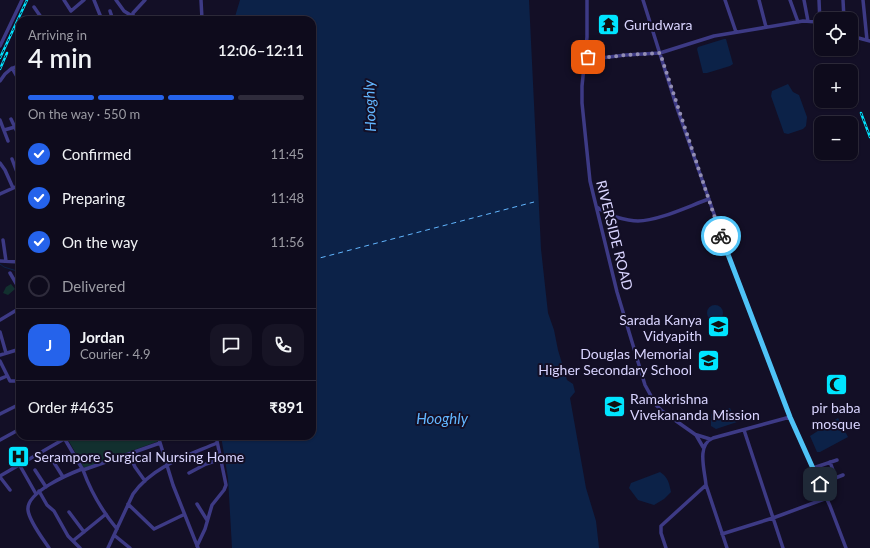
<!DOCTYPE html>
<html lang="en">
<head>
<meta charset="utf-8">
<style>
	:root { --surface:#0e0b1c; --page:#171425; --text:#f1f3f6; --muted:#9b9ba3; --line:#2e2b3b; --accent:#2563eb }
	body { margin:0; font-family:Lato,sans-serif; background:var(--page); color:var(--text); height:100vh; display:flex; flex-direction:column; font-size:15px; white-space:nowrap }
	* { box-sizing:border-box; margin:0 }
	p { font-size:13px; color:var(--muted) }
	.icon { flex:none; width:22px; height:22px; fill:none; stroke:currentColor; stroke-width:2; stroke-linecap:round; stroke-linejoin:round }
	.map { position:relative; flex:1; overflow:hidden }
	.drawer { position:absolute; left:16px; top:16px; width:300px; height:424px; display:flex; flex-direction:column; background:var(--surface); border-radius:12px; box-shadow:0 1px 3px #0004,0 0 0 1px var(--line) }
	.drawer>* { flex:none }
	.controls { position:absolute; left:814px; top:12px; display:grid; gap:8px }
	.controls a { display:grid; place-items:center; width:44px; height:44px; border-radius:8px; background:var(--surface); box-shadow:0 1px 3px #0004,0 0 0 1px var(--line); font-size:20px }
	.pin { position:absolute; display:grid; place-items:center; width:34px; height:34px; color:#fff; margin:-17px; border-radius:8px; box-shadow:0 2px 6px #0006 }
	.courier { position:absolute; display:grid; place-items:center; width:40px; height:40px; margin:-20px; border:3px solid #4fc3f7; border-radius:50%; background:#fff; color:#222; box-shadow:0 1px 5px #0007 }
	.summary em { font-style:normal; font-weight:600 }
	.summary div { display:flex; flex-direction:column-reverse }
	.summary { display:flex; align-items:center; justify-content:space-between; height:68px; padding:0 12px }
	h1 { font-size:26px; font-weight:600; line-height:30px }
	.bar { display:grid; grid-template-columns:repeat(4,1fr); gap:6px 4px; align-content:center; height:48px; padding:0 12px }
	.bar i { height:5px; border-radius:3px; background:var(--line) }
	.bar .current { background:var(--accent) }
	.bar p { grid-column:span 4 }
	.line { display:flex; align-items:center; gap:10px; padding:0 12px; border-top:1px solid var(--line) }
	.line div { flex:1 }
	.round { display:grid; place-items:center; flex:none; width:42px; height:42px; border-radius:12px; background:var(--page) }
	ol { padding:0 12px; list-style:none }
	li { display:flex; align-items:center; gap:12px; height:44px }
	li p { margin-inline-start:auto }
	li .icon { padding:4px; border-radius:50%; background:var(--accent); color:#fff; stroke-width:4 }
	li:last-child { color:var(--muted) }
	li i { width:22px; height:22px; border:2px solid var(--line); border-radius:50% }
	.map>svg:first-child { display:block }
</style>
</head>
<body>
<div class="map">
<svg width="870" height="548" viewBox="0 0 870 548">
	<rect width="100%" height="100%" fill="#130f26"/>
	<path fill="#12302f" d="M11,284L15,289L8,295L3,293L6,287Z
		M66,436H157L159,441L84,468Z"/>
	<path fill="#0c2248" d="M240,0H529L541,249L548,313L554,330L558,350L567,380L573,384L575,392L570,398L586,488L596,521L599,548H232L228,478L221,436H312V20H234Z
		M724,39H726L733,64L730,66L707,73H703L697,49L698,47Z
		M788,84L793,92L799,95L807,117L806,126L803,129L788,134L784,133L771,96L772,91Z
		M707 313a8 8 0 1 1 16 0a8 8 0 1 1-16 0Z
		M730,408L737,422L716,429L711,426V414Z
		M838,418L848,437L820,452H817L810,436Z
		M660,472C668,477 669,483 671,492L664,499L654,505L638,500L629,488L631,483Z"/>
	<g fill="none" stroke-linecap="round" stroke-linejoin="round">
		<path stroke="#0c2248" stroke-width="1" d="M0,264L4,267L20,272"/>
		<path stroke="#62b6ff" stroke-width="1" stroke-dasharray="5 4" stroke-linecap="butt" d="M312,260L534,202"/>
		<path stroke="#3d3a85" stroke-width="3.5" d="M64,0L71,11L84,0
			M94,0L102,20
			M116,0L124,11L132,16
			M201,0L202,19
			M587,0V37L582,86V103L590,181L617,292L645,385L656,405L662,411L696,435L703,447
			M643,0L677,108L727,251L790,417L830,506L846,548
			M725,0L736,32
			M759,0L766,27
			M790,0L798,22
			M804,0L808,21
			M819,0L820,23
			M843,0L844,19
			M863,0L867,40
			M34,7L43,20
			M110,11L113,20
			M133,20V13L145,0
			M180,20C187,17 194,19 202,18
			M851,36L870,41
			M0,46L22,0
			M585,65L588,62L592,59L626,55L660,53L714,36L750,30L803,21L818,22L821,23
			M13,68L20,65
			M0,81L5,74L12,68L20,82
			M11,119L20,138
			M0,120L8,141
			M4,130L15,127
			M12,159L20,180
			M0,163L5,170L13,188
			M0,194L20,185
			M597,207C603,212 609,214 616,217C623,219 630,221 638,221C658,221 689,206 709,199
			M3,240L6,261
			M0,261L20,262
			M10,273L20,290
			M0,320L20,308
			M0,332L6,353
			M0,355L20,349
			M0,361L10,381H20
			M0,379L7,376
			M0,414L20,404
			M744,430L783,548
			M697,435L710,439
			M63,436L83,470L160,443
			M158,436L173,485L198,548
			M0,440L20,429
			M129,454L135,467L145,481
			M53,461L63,477
			M830,462L836,478
			M19,464L36,494
			M813,468L837,460
			M35,470L46,487
			M83,470C91,492 102,511 117,529
			M189,473L206,464L221,459
			M0,476L64,439
			M0,477L10,490
			M820,484L843,475
			M706,485L727,548
			M39,491L47,505L54,511L68,536L80,548
			M128,504L154,529L183,515
			M197,504L207,520
			M69,512L84,532
			M722,534L773,518L827,498
			M114,535L130,548
			M74,540L106,514
			M197,546L205,529L212,505L224,490L226,485L216,436
			M49,548C43,539 29,521 28,510C26,492 69,474 82,469
			M108,548L133,494C153,466 187,456 217,443
			M666,548L661,533V526L706,485C705,471 696,445 713,438L790,417"/>
		<defs>
			<path id="rail" d="M0,58L27,0
				M0,69L7,53
				M861,113L870,137"/>
		</defs>
		<use href="#rail" stroke="#00e5ff" stroke-width="2.5"/>
		<use href="#rail" stroke="#130f26" stroke-width="1" stroke-dasharray="3" stroke-linecap="butt"/>
	</g>
	<g fill="none" stroke-linecap="round" stroke-linejoin="round">
		<path stroke="#948fb3" stroke-width="4" stroke-dasharray="0 7.2" d="M588,57L592,59L626,55L660,53L721,236"/>
		<path stroke="#4fc3f7" stroke-width="5" d="M721,236L790,417L820,484"/>
	</g>
	<defs>
		<symbol id="temple-square" viewBox="-11 -11 22 22"><rect x="-9" y="-9" width="18" height="18" rx="4" fill="#00e5ff" stroke="#130f26"/><path d="M0-6L5-2H3V0L6.5 2.5H4V6H1.5V3h-3V6H-4V2.5H-6.5L-3 0V-2H-5Z" fill="#111"/></symbol>
		<symbol id="school-square" viewBox="-11 -11 22 22"><rect x="-9" y="-9" width="18" height="18" rx="4" fill="#00e5ff" stroke="#130f26"/><path d="M0-5L7-2L0 1L-7-2ZM-4 1L0 2.5L4 1V4Q0 6-4 4Z" fill="#111"/></symbol>
		<symbol id="mosque-square" viewBox="-11 -11 22 22"><rect x="-9" y="-9" width="18" height="18" rx="4" fill="#00e5ff" stroke="#130f26"/><path d="M3.5-4.9A6 6 0 1 0 3.5 4.9A5 5 0 1 1 3.5-4.9Z" fill="#111"/></symbol>
		<symbol id="hospital-square" viewBox="-11 -11 22 22"><rect x="-9" y="-9" width="18" height="18" rx="4" fill="#00e5ff" stroke="#130f26"/><path d="M-5-5h3v3.5h4V-5h3V5h-3V1.5h-4V5h-3Z" fill="#111"/></symbol>
	</defs>
	<g fill-rule="evenodd">
		<use href="#temple-square" x="596" y="12" width="25" height="25"/>
		<use href="#school-square" x="706" y="314" width="25" height="25"/>
		<use href="#school-square" x="696" y="348" width="25" height="25"/>
		<use href="#mosque-square" x="824" y="372" width="25" height="25"/>
		<use href="#school-square" x="602" y="394" width="25" height="25"/>
		<use href="#hospital-square" x="6" y="444" width="25" height="25"/>
	</g>
	<g text-anchor="middle" dominant-baseline="central" stroke-width="4" stroke-linejoin="round" paint-order="stroke">
		<g font-size="14" fill="#d9d4ff" stroke="#130f26" text-anchor="start">
			<text x="624" y="24">Gurudwara</text>
			<text x="702" y="319" text-anchor="end">Sarada Kanya<tspan x="702" dy="16">Vidyapith</tspan></text>
			<text x="692" y="353" text-anchor="end">Douglas Memorial<tspan x="692" dy="16">Higher Secondary School</tspan></text>
			<text x="630" y="398">Ramakrishna<tspan x="630" dy="16">Vivekananda Mission</tspan></text>
			<text x="836" y="407" text-anchor="middle">pir baba<tspan x="836" dy="16">mosque</tspan></text>
			<text x="34" y="456">Serampore Surgical Nursing Home</text>
		</g>
		<g font-size="14" fill="#d9d4ff" stroke="#130f26">
			<text transform="translate(615 235) rotate(76)">RIVERSIDE ROAD</text>
		</g>
		<g font-size="15" font-style="italic" fill="#62b6ff" stroke="#130f26">
			<text transform="translate(369 106) rotate(-92)">Hooghly</text>
			<text x="442" y="418">Hooghly</text>
		</g>
	</g>
</svg>
<div class="controls">
<a><svg class="icon" aria-label="locate" viewBox="0 0 24 24"><circle cx="12" cy="12" r="6"/><path d="M12 2v4M12 18v4M2 12h4M18 12h4"/></svg></a>
<a>+</a>
<a>−</a>
</div>
<div class="pin" style="left:588px;top:57px;background:#ea580c"><svg class="icon" aria-label="bag" viewBox="0 0 24 24"><path d="M5 8h14l-1 12H6zM9 8a3 3 0 0 1 6 0"/></svg></div>
<div class="pin" style="left:820px;top:484px;background:#1f2937"><svg class="icon" aria-label="home" viewBox="0 0 24 24"><path d="M3 11l9-7 9 7M6 9v11h12V9"/></svg></div>
<div class="courier" style="left:721px;top:236px"><svg class="icon" aria-label="bike" viewBox="0 0 24 24"><circle cx="6" cy="16" r="4"/><circle cx="18" cy="16" r="4"/><path d="M6 16l4-8h5l3 8M10 8l3 8H6M13 5h3"/></svg></div>
<section class="drawer">
<div class="summary"><div><h1>4 min</h1><p>Arriving in</p></div><em>12:06–12:11</em></div>
<div class="bar"><i class="current"></i><i class="current"></i><i class="current"></i><i></i><p>On the way · 550 m</p></div>
<ol>
<li><svg class="icon" aria-label="check" viewBox="0 0 24 24"><path d="M5 12l5 5 9-10"/></svg>Confirmed<p>11:45</p></li>
<li><svg class="icon" aria-label="check" viewBox="0 0 24 24"><path d="M5 12l5 5 9-10"/></svg>Preparing<p>11:48</p></li>
<li><svg class="icon" aria-label="check" viewBox="0 0 24 24"><path d="M5 12l5 5 9-10"/></svg>On the way<p>11:56</p></li>
<li><i></i>Delivered</li>
</ol>
<div class="line" style="height:72px"><b class="round" style="background:var(--accent);color:#fff">J</b><div><b>Jordan</b><p>Courier · 4.9</p></div><a class="round"><svg class="icon" aria-label="chat" viewBox="0 0 24 24"><path d="M4 5h16v11H9l-5 4z"/></svg></a><a class="round"><svg class="icon" aria-label="phone" viewBox="0 0 24 24"><path d="M5 4h4l2 5-3 2q2 4 5 5l2-3 5 2v4C11 20 4 13 5 4z"/></svg></a></div>
<div class="line" style="height:52px"><div>Order #4635</div><b>₹891</b></div>
</section>
</div>
</body>
</html>
